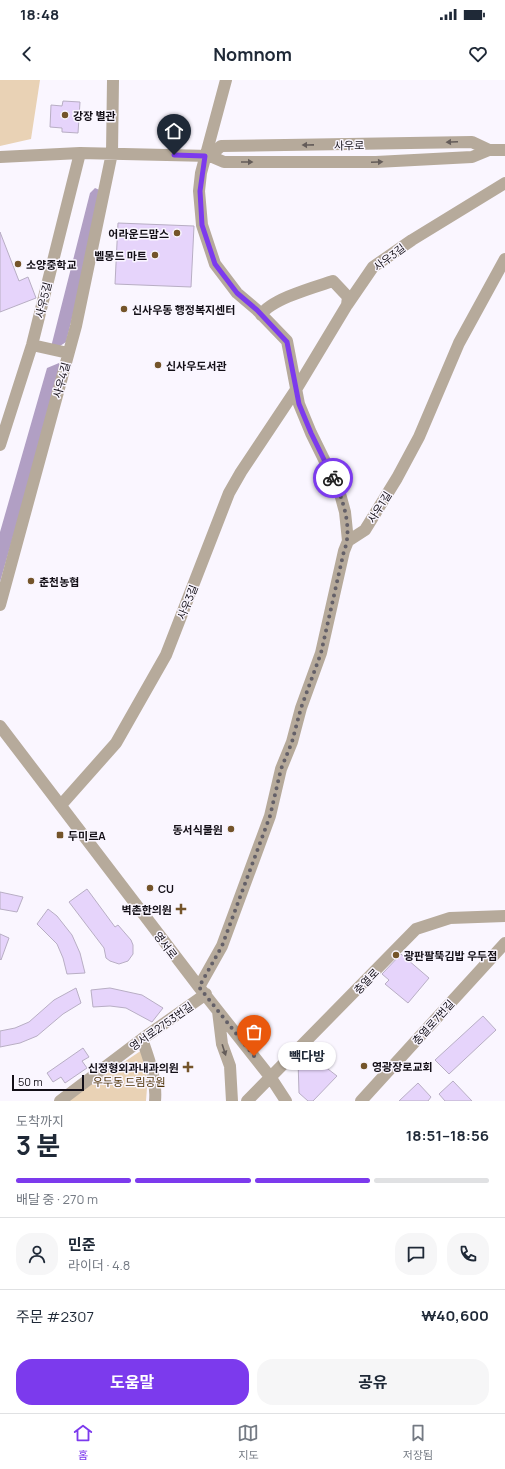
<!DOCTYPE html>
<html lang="ko">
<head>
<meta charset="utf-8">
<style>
	:root { --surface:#fff; --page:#f6f6f7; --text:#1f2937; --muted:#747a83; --line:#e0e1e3; --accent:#7c3aed }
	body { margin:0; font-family:Manrope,"Noto Sans KR",sans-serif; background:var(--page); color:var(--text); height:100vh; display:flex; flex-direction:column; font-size:15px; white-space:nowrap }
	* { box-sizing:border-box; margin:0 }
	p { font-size:13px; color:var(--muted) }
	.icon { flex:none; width:22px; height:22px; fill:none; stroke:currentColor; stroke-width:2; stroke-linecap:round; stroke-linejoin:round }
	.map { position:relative; height:1021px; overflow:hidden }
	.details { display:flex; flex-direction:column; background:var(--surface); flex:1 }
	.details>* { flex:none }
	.scale { position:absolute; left:12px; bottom:10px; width:72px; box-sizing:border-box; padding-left:4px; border:2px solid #130f17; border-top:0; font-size:11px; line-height:14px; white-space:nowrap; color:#130f17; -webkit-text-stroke:3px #faf6ff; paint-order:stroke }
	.pin { position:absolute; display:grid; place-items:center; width:34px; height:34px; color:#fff; margin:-41px -17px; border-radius:50% 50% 50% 0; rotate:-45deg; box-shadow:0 0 4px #0007 }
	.pin .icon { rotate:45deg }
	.courier { position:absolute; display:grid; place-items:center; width:40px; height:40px; margin:-20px; border:3px solid #7c3aed; border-radius:50%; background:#fff; color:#222; box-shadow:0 1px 5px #0007 }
	.bubble { position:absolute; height:28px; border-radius:14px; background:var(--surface); box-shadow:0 1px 3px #0004; font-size:13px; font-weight:700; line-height:28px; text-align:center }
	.overview em { font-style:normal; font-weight:700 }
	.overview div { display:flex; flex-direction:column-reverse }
	.overview { display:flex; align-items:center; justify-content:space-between; height:68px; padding:0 16px }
	h1 { font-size:26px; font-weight:700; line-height:30px }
	.bar { display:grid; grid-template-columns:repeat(4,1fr); gap:6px 4px; align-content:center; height:48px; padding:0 16px }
	.bar i { height:5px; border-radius:3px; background:var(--line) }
	.bar .selected { background:var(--accent) }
	.bar p { grid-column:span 4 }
	.line { display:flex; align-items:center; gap:10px; padding:0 16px; border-top:1px solid var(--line) }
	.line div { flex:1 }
	.round { display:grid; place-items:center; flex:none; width:42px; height:42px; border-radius:16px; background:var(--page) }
	.button { display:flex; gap:8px; margin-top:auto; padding:8px 16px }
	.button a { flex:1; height:46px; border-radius:16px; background:var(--accent); color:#fff; font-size:16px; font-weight:700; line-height:46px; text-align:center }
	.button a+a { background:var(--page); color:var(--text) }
	.status { display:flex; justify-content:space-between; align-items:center; height:28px; padding:0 20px; background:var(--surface); direction:ltr }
	.status svg { height:11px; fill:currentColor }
	header { display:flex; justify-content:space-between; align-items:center; height:52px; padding:0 16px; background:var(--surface); font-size:18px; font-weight:700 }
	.tab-bar { display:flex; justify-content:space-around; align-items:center; height:56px; border-top:1px solid var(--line); background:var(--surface); font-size:11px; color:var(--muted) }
	.tab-bar a { display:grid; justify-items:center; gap:2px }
	.tab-bar .selected { color:var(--accent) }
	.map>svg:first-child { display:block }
</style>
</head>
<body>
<div class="status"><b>18:48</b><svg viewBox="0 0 49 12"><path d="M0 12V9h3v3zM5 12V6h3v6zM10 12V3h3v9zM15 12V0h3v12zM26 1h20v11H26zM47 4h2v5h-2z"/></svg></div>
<header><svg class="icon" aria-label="back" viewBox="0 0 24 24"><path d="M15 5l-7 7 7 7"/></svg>Nomnom<svg class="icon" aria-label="heart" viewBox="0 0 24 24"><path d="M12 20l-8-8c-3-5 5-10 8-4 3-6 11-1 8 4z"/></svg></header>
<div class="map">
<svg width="505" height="1021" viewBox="0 0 505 1021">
	<rect width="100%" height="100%" fill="#faf6ff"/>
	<path fill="#e9d2b5" d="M0,0H40L31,59L0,66Z
		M142,970L149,982L146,1021H66Z"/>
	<path fill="#b19fc4" d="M95,108L104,112L66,262L57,268L51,267L90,113Z
		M59,283L62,288L0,502V452L47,288Z"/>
	<path fill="#e6d4fb" stroke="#b8aec4" d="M63,21L80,22L78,53L62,52V48L50,47L51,25L62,26Z
		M118,143L194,146L191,207L115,204Z
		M0,152L19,201L28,197L36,218L0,232Z
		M87,809L115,847L118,845L131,860L133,865V874L128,881L119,884L110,881L106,878L104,868L69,822Z
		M0,812L23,817L17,832L0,829Z
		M48,829L57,836L72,855L80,873L85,893L67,894L63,878L57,864L37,844Z
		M0,854L9,858L1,880L0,879Z
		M401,874L429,898L408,923L385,904L389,900L382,894Z
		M76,908L81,923L63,934L37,956L20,963L0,967V951L15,948L29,942L54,920Z
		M110,908L142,915L163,928L152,942L126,928L110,926L93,927L91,910Z
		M483,936L496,950L449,994L435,980Z
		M83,968L89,977L82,981L87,988L65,1003L61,997L53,1002L47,993Z
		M306,972L337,996L313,1021H308L299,1013L298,980Z
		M453,1001L472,1021H445L439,1014Z
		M418,1003L431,1017L428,1021H399Z"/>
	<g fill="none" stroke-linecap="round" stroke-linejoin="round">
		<path stroke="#b6aa9b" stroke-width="12" d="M226,0L201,93L199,111L202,145L215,184L237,213L257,230L287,261L299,324L311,353L339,410L345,432L348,461
			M210,76L221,66L472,62L489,70H505
			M0,77L80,73L210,76L224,82H376L472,77L489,70
			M261,235C271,219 315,207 333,201L348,217L347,225
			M32,265L68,273
			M0,365L32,265L80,73
			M0,525L76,246L112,73L113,0
			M0,646L199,907L271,998L286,1021
			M61,725L116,663L166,575L229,413L241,392L297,308L347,225L373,187L412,160L505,103
			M199,907L222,866L270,736L281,689L292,662L301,628L321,573L344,471L348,461L365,450L397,398L419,357L459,263L505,179
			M218,931L222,964L230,986L232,1021
			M142,959C149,979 157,1000 155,1021
			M60,1021L142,959L206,914
			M247,1021L416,849L450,838L505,836
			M361,1021L505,863"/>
	</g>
	<defs><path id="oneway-solid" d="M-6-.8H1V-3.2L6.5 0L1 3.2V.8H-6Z"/></defs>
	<g fill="#645c59">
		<use href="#oneway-solid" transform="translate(452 62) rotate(178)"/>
		<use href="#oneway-solid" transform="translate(308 65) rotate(179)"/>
		<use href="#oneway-solid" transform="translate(247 82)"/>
		<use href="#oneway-solid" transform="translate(377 82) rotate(-2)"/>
		<use href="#oneway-solid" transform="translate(224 970) rotate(72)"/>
	</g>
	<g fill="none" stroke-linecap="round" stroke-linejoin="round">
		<path stroke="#646068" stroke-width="4" stroke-dasharray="0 7.2" d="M254,976L199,907L222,866L270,736L281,689L292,662L301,628L321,573L344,471C353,449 343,419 333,398"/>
		<path stroke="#7c3aed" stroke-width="5" d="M174,75L205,76L200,111L202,145L215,184L237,213L257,230L287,262L299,324L311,353L333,398"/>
	</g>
	<g fill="#74542a" stroke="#faf6ff" stroke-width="1.5">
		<circle cx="65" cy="35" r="4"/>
		<circle cx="177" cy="153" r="4"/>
		<circle cx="155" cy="175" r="4"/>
		<circle cx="18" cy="184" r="4"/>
		<circle cx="124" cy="229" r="4"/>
		<circle cx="158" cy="285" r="4"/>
		<circle cx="31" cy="501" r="4"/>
		<circle cx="231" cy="749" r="4"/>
		<rect x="56" y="751" width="8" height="8" rx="2"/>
		<circle cx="150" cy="808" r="4"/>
		<path d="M179 823h4v4h4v4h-4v4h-4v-4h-4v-4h4z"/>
		<circle cx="396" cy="875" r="4"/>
		<circle cx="364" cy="986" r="4"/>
		<path d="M186 981h4v4h4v4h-4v4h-4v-4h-4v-4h4z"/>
	</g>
	<g text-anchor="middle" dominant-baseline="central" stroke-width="3" stroke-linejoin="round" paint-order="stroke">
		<g font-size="11" font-weight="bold" fill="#130f17" stroke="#faf6ff" text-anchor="start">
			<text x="73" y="35">강장 별관</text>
			<text x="169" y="153" text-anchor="end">어라운드맘스</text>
			<text x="147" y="175" text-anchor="end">벨몽드 마트</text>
			<text x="26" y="184">소양중학교</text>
			<text x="132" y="229">신사우동 행정복지센터</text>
			<text x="166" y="285">신사우도서관</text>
			<text x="39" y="501">춘천농협</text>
			<text x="223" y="749" text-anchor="end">동서식물원</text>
			<text x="68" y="755">두미르A</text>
			<text x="158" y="808">CU</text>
			<text x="172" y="829" text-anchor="end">벽촌한의원</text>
			<text x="404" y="875">광판팔뚝김밥 우두점</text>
			<text x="372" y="986">영광장로교회</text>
			<text x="179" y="987" text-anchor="end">신정형외과내과의원</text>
		</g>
		<g font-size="11" fill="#130f17" stroke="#faf6ff">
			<text transform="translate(349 65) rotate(-1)">사우로</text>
			<text transform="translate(389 177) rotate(-37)">사우3길</text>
			<text transform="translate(43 220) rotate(-76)">사우5길</text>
			<text transform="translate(61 300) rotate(-75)">사우4길</text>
			<text transform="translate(379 427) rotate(-58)">사우1길</text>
			<text transform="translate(187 522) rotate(-68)">사우3길</text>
			<text transform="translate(166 865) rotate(53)">영서로</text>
			<text transform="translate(366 901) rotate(-46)">충열로</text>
			<text transform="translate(433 942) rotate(-48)">충열로7번길</text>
			<text transform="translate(161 946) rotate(-35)">영서로2753번길</text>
		</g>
		<g font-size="11" fill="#4c3004" stroke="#faf6ff">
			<text x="129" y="1001">우두동 드림공원</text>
		</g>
	</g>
</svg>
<div class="scale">50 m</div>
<div class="pin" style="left:254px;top:976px;background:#ea580c"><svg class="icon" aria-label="bag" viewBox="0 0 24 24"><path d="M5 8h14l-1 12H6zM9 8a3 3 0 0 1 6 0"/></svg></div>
<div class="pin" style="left:174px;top:75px;background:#1f2937"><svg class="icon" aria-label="home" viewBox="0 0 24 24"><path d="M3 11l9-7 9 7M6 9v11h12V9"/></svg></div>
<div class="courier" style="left:333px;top:398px"><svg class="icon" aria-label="bike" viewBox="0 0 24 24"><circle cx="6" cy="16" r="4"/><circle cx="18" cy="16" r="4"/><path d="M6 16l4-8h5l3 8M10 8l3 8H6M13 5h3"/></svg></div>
<div class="bubble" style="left:278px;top:962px;width:58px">빽다방</div>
</div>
<section class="details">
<div class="overview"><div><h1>3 분</h1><p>도착까지</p></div><em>18:51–18:56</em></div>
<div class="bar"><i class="selected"></i><i class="selected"></i><i class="selected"></i><i></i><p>배달 중 · 270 m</p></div>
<div class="line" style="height:72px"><a class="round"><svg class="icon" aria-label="person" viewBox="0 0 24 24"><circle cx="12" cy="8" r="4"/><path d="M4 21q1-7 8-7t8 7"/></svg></a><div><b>민준</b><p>라이더 · 4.8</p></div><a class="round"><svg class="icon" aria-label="chat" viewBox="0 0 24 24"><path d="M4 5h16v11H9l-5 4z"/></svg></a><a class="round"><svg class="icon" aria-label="phone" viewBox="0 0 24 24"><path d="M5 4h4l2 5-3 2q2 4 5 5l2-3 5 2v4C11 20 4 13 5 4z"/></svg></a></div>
<div class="line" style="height:52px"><div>주문 #2307</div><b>₩40,600</b></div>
<div class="button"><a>도움말</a><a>공유</a></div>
</section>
<nav class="tab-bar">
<a class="selected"><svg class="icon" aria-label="home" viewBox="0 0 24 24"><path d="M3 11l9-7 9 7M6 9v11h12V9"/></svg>홈</a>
<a><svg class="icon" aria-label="map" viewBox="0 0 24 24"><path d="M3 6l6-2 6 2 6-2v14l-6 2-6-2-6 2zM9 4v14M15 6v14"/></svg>지도</a>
<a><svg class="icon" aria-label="saved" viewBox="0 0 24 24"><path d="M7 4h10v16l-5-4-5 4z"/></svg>저장됨</a>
</nav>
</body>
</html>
